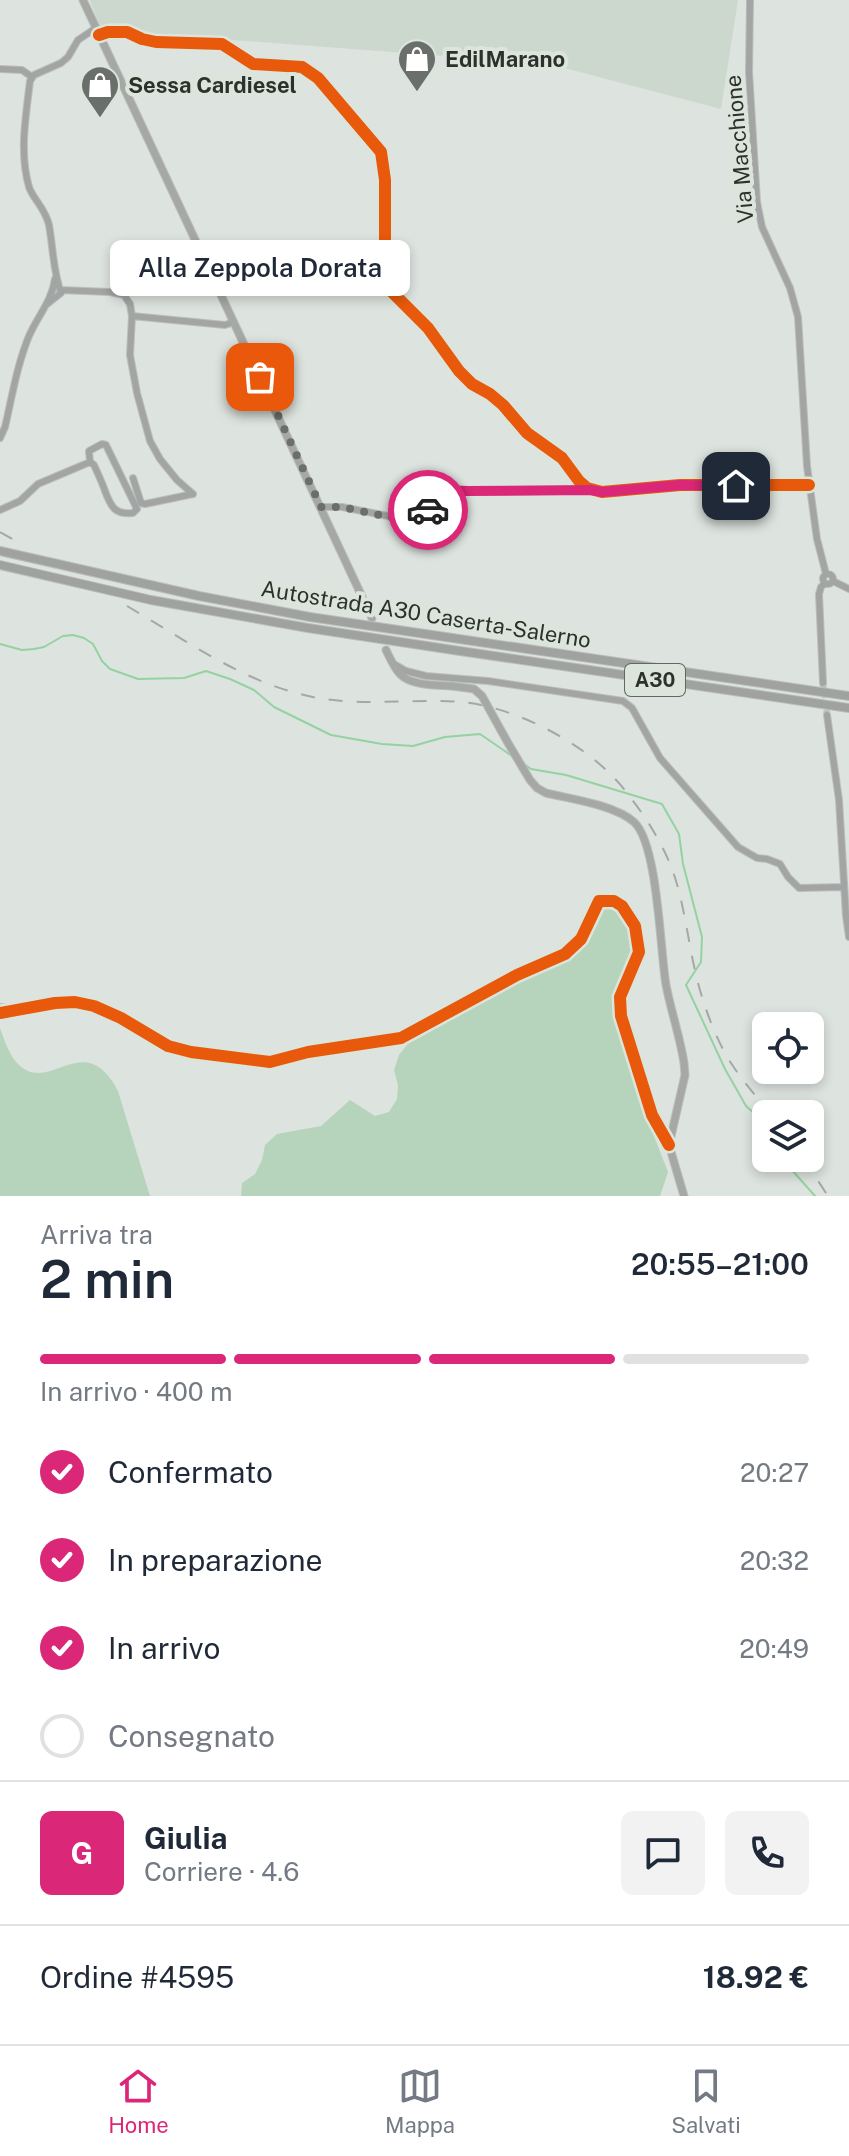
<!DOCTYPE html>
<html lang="it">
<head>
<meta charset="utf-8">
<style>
	:root { --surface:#fff; --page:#f2f2f3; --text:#1f2937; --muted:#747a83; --line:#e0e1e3; --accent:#db2777 }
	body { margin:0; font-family:"Public Sans",sans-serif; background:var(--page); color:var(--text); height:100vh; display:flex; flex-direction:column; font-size:30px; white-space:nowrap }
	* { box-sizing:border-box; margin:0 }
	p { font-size:26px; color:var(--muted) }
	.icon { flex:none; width:44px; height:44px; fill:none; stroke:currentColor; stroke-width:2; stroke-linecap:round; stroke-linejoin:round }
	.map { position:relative; height:1196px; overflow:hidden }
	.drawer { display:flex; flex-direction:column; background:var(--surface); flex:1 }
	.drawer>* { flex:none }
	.tools { position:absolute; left:752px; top:1012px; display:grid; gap:16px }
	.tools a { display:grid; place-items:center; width:72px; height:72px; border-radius:12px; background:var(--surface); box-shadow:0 4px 12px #0003; font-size:40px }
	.pin { position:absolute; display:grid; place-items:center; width:68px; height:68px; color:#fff; margin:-34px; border-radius:16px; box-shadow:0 4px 12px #0006 }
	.courier { position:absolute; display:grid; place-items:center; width:80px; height:80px; margin:-40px; border:6px solid #db2777; border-radius:50%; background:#fff; color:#222; box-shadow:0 2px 10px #0007 }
	.bubble { position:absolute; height:56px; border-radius:12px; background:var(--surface); box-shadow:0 4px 12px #0003; font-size:26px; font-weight:600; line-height:56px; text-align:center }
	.headline em { font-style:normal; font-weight:600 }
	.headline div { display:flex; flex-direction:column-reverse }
	.headline { display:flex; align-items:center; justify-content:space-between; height:136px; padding:0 40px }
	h1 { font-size:52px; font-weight:600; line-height:60px }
	.bar { display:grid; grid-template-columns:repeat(4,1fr); gap:12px 8px; align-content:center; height:96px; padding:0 40px }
	.bar i { height:10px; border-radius:6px; background:var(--line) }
	.bar .selected { background:var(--accent) }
	.bar p { grid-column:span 4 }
	.line { display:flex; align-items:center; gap:20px; padding:0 40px; border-top:2px solid var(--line) }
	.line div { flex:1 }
	.round { display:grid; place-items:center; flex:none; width:84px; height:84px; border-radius:12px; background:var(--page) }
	ol { padding:0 40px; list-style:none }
	li { display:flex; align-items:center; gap:24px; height:88px }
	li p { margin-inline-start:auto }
	li .icon { padding:8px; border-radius:50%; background:var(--accent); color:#fff; stroke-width:4 }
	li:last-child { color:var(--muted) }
	li i { width:44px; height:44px; border:4px solid var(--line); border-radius:50% }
	.tab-bar { display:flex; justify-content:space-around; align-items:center; height:112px; border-top:2px solid var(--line); background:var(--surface); font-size:22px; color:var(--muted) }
	.tab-bar a { display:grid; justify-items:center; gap:4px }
	.tab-bar .selected { color:var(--accent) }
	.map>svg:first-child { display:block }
</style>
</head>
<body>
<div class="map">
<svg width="849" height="1196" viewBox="0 0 849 1196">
	<rect width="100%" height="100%" fill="#dde3de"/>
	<path fill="#ccd8ce" d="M90,0H738L721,109L549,64L101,30Z"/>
	<path fill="#b6d4bc" d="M606,905C627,909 629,931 634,949L614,992L616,1019L636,1090L668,1172L660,1196H241L242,1183L255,1174L262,1160L265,1145L277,1134L321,1126L350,1100L375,1116L389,1112L397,1099L398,1085L394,1070L399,1055L410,1041L482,997L540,967L572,955L591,934L600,909Z
		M0,1028C4,1039 8,1052 16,1062C49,1099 83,1025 118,1091L150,1196H0Z"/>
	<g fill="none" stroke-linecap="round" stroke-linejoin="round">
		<path stroke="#95d2a2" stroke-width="2" d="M0,644L22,650L34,649L44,647L63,636L73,635L84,638L93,644L102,661L110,669L138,679L184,678L206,671L230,679L254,690L274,707L331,735L382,744L413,746L445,737L480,734L512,756
			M524,764L531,769L566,775L662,804L679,834L683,864L702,937L701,962L686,985L725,1069L746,1106L766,1124
			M786,1158L791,1169L815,1196"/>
		<path stroke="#babfbb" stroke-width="6" stroke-dasharray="6 3" stroke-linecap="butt" d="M823,683L827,715"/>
		<defs>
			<path id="minor" d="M750,0L749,72L757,202L762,227L790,288L798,317L807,466L817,539L826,574
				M99,35L108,32H127L142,39L156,42L222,44L253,64L302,67L318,78L381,152L385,180V273L388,288L428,328L459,371L472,384L490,394L503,405L527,433L562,458L579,481L587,488L602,492L680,485H809
				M0,69L22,70L32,77
				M60,290L110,292L124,295L130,304L132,316L225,325L234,322
				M46,305L61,293C53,271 53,247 49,225C45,208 33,199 29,187C19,152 26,116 30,81L34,75L61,63L68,57L78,40L96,28
				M132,316L130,355L137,393L150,441L160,459L177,480L193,494
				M0,438L5,427C12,397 17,365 29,336C37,317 52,301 55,279
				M133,478L141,503L145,504L193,494
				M321,507H342L424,523L426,521L428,485C435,479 443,484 450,490H588
				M0,510L20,501L38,484L90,462L94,465C98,474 102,482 105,491C111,507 115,515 133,513L137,509L106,445L102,444L89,451L90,462
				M823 579a5 5 0 1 1 10 0a5 5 0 1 1-10 0Z
				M833,581L849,589
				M394,664L406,671L426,676L488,681L623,701L632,708L660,758L738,847L757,858L767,859L780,864L788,877L799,888L844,887
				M823,683L819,594L821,587L825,583
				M827,715L839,800L846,916L849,937
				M0,1007L18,1008
				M0,1013L55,1003L75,1002L94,1006L121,1018L168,1046L191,1052L270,1062L308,1052L401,1038L517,975L565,954L581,939L599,901H614L622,906L635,926L639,952L620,997L621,1016L652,1115L669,1145"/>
			<path id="major" d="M83,0L372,618
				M386,650C390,658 394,668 400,674C411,686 437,685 452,686
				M537,788L546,793C571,799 615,805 634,822C658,844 660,950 666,985C671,1011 680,1037 684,1063L685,1075L669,1145L684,1196"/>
			<path id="highway" d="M0,551L199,596L310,617
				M0,565L151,600L308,628
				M466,640L849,696
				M460,651L849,708"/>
		</defs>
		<use href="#minor" stroke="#bbbfbb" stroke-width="8"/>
		<use href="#major" stroke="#bbbfbb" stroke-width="9"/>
		<use href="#highway" stroke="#bbbfbb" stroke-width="10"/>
		<use href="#minor" stroke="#a2a5a3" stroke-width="6"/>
		<use href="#major" stroke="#a5a8a5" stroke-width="7"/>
		<use href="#highway" stroke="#9fa29f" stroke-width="8"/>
		<path stroke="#a6a8a7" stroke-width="2" stroke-dasharray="14 14" stroke-linecap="butt" d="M0,532L14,540
			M127,606C184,639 240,680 304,695C355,708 409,698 461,702C518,707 593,747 627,793C649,821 669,853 678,888C688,925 691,964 703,1000C710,1022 720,1047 733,1066C744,1083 758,1098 770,1114
			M803,1158L828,1196"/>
		<defs>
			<path id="major-bridge" d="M452,686L474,689L482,696L508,743L530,780L537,788"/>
			<path id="highway-bridge" d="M310,617L466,640
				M308,628L460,651"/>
		</defs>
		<use href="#major-bridge" stroke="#bbbfbb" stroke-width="9" stroke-linecap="butt"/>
		<use href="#highway-bridge" stroke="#bbbfbb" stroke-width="10" stroke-linecap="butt"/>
		<use href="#major-bridge" stroke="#a5a8a5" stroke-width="7"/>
		<use href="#highway-bridge" stroke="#9fa29f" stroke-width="8"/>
		<defs>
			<path id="cycleway" d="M99,35L108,32H127L142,39L156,42L222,44L253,64L302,67L318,78L381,152L385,180V273L388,288L428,328L459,371L472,384L490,394L503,405L527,433L562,458L579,481L587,488L602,492L680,485H809
				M0,1013L55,1003L75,1002L94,1006L121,1018L168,1046L191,1052L270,1062L308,1052L401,1038L517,975L565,954L581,939L599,901H614L622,906L635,926L639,952L620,997L621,1016L652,1115L669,1145"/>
		</defs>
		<use href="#cycleway" stroke="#dbe5dc" stroke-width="17"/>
		<use href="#cycleway" stroke="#e8590c" stroke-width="12"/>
	</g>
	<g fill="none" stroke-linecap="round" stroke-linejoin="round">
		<path stroke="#6b6f6b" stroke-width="8" stroke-dasharray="0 14.4" d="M260,377L321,507H342L416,523H424L426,521L428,510"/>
		<path stroke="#db2777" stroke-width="10" d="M428,510V485C438,479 439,485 449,489C453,492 462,490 467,491L591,490L602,492L680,485L736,486"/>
	</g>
	<defs>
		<symbol id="shop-pin" viewBox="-11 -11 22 30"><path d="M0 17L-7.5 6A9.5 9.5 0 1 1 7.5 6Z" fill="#6b6f6b" stroke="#dbe5dc"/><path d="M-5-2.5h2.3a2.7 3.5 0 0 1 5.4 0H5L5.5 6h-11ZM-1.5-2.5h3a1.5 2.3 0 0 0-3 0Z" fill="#fff"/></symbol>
	</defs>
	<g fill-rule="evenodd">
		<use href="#shop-pin" x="395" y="37" width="44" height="60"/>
		<use href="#shop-pin" x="78" y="63" width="44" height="60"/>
	</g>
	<g text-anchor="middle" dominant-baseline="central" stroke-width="8" stroke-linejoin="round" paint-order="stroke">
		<rect fill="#dbe5dc" stroke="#616762" stroke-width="2" x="625" y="664" width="60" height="32" rx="6"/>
		<g font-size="20" font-weight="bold" fill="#2d312d">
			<text x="655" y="680">A30</text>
		</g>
		<g font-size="22" font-weight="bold" fill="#2d312d" stroke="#dbe5dc" text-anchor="start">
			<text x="445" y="59">EdilMarano</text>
			<text x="128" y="85">Sessa Cardiesel</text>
		</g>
		<g font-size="22" fill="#2d312d" stroke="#dbe5dc">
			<text transform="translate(739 149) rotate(-95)">Via Macchione</text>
			<text transform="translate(426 614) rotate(9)">Autostrada A30 Caserta-Salerno</text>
		</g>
	</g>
</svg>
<div class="tools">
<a><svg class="icon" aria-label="locate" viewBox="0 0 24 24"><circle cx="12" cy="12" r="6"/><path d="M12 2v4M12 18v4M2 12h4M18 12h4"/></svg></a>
<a><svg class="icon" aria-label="layers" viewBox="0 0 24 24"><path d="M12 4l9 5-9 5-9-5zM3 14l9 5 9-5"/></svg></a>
</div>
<div class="pin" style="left:260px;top:377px;background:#ea580c"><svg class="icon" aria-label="bag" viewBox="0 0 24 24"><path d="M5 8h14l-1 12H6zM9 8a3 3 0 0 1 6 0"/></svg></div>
<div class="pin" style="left:736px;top:486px;background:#1f2937"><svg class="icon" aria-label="home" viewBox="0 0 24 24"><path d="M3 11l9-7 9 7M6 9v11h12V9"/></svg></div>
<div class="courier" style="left:428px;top:510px"><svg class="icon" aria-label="car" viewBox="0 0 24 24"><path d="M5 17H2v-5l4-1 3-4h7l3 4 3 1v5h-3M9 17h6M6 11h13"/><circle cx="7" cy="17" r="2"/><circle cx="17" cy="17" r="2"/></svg></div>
<div class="bubble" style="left:110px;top:240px;width:300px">Alla Zeppola Dorata</div>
</div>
<section class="drawer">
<div class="headline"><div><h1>2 min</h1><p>Arriva tra</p></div><em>20:55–21:00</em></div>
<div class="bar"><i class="selected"></i><i class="selected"></i><i class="selected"></i><i></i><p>In arrivo · 400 m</p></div>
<ol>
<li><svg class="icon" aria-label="check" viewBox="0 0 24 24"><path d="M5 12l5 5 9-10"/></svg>Confermato<p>20:27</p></li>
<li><svg class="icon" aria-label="check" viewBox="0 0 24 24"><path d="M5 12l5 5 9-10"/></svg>In preparazione<p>20:32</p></li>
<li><svg class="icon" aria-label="check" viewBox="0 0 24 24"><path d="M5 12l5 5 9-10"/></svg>In arrivo<p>20:49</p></li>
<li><i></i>Consegnato</li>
</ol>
<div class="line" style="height:144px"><b class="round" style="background:var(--accent);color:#fff">G</b><div><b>Giulia</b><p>Corriere · 4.6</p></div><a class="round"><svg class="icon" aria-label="chat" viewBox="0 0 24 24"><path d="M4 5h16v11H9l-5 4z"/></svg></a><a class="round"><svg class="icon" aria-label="phone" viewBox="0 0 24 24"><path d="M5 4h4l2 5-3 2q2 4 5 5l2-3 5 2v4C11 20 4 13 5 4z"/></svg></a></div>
<div class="line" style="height:104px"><div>Ordine #4595</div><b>18.92 €</b></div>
</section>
<nav class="tab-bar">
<a class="selected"><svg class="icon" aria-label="home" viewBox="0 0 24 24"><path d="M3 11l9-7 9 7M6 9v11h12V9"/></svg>Home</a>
<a><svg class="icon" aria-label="map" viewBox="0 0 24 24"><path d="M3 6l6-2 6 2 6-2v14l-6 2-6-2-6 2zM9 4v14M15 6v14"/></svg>Mappa</a>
<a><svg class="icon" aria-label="saved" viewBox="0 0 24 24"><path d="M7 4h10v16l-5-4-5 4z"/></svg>Salvati</a>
</nav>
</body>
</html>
